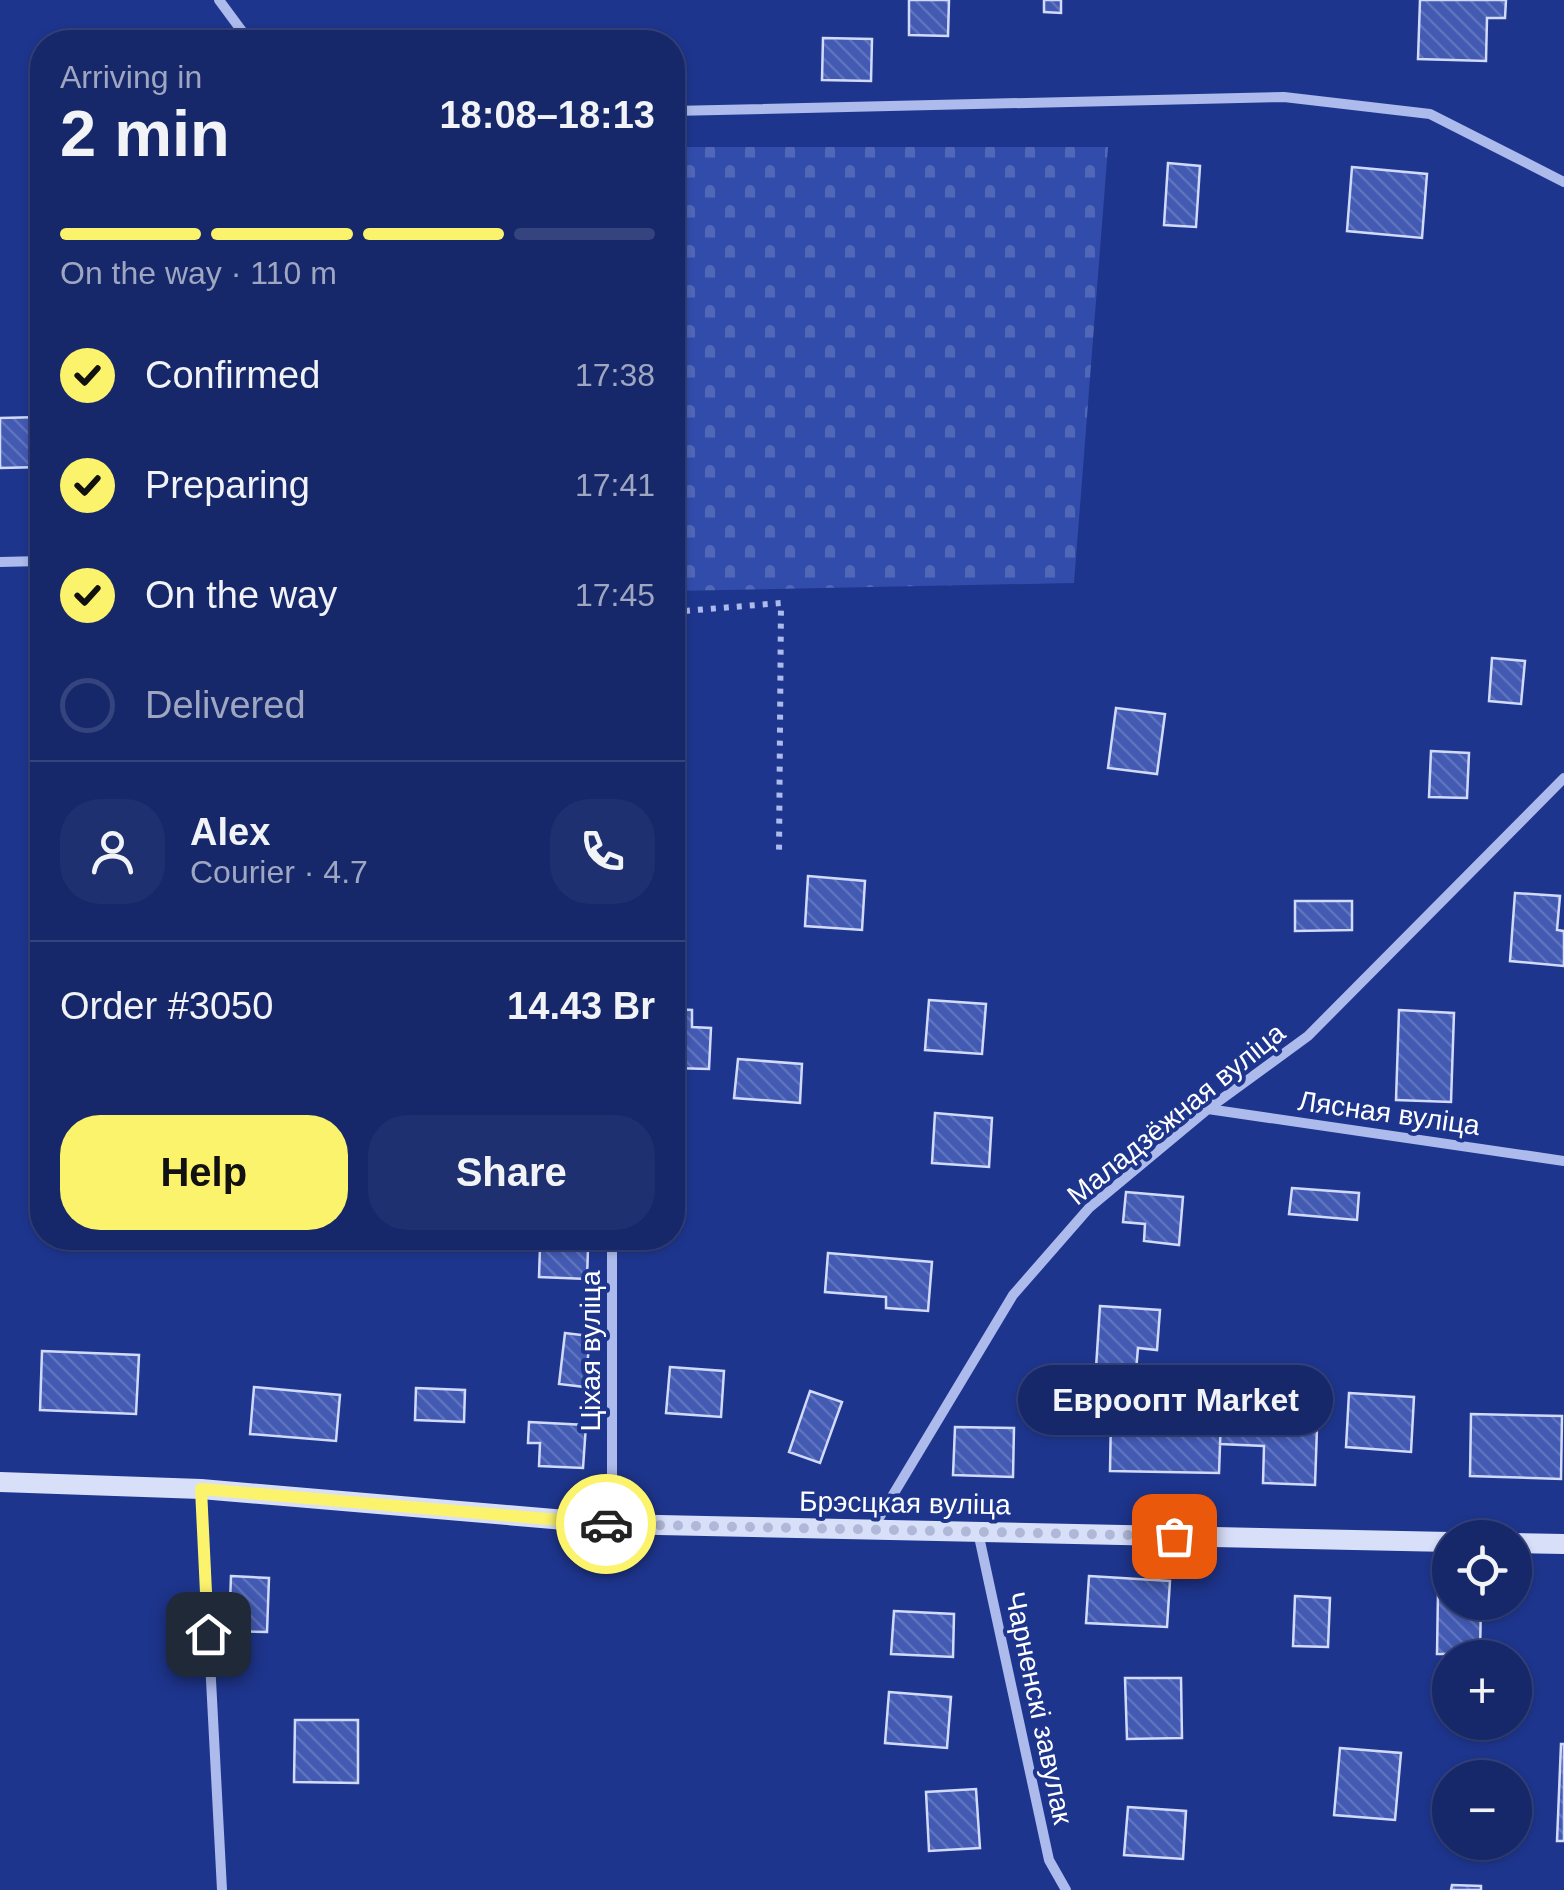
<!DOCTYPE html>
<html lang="en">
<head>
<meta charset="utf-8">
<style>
	:root { --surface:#16286a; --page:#1f3070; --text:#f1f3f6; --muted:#9ea6c1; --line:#35447e; --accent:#fbf36c }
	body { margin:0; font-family:Arial,sans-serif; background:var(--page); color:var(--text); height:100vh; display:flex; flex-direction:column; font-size:38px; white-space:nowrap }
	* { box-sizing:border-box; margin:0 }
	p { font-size:32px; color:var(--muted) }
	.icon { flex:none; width:55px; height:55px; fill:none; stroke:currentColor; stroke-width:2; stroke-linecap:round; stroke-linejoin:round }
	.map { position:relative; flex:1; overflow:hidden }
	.side { position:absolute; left:30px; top:30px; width:655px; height:1220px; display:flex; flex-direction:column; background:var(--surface); border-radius:40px; box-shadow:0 2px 8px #0004,0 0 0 2px var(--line) }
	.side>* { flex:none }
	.controls { position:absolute; left:1432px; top:1520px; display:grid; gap:20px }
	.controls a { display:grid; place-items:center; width:100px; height:100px; border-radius:50%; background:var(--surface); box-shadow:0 2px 8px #0004,0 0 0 2px var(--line); font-size:50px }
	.pin { position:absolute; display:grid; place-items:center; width:85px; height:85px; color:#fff; margin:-42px; border-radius:20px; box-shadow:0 5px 15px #0006 }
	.courier { position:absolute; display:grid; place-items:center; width:100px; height:100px; margin:-50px; border:8px solid #fbf36c; border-radius:50%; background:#fff; color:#222; box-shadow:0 2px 12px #0007 }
	.bubble { position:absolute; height:70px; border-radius:35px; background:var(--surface); box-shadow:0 2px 8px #0004,0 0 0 2px var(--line); font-size:32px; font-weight:600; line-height:70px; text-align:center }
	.head em { font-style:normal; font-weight:600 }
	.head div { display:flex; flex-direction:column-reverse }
	.head { display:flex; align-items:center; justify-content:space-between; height:170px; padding:0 30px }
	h1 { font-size:65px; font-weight:600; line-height:75px }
	.bar { display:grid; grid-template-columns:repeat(4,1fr); gap:15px 10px; align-content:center; height:120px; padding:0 30px }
	.bar i { height:12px; border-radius:8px; background:var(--line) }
	.bar .on { background:var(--accent) }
	.bar p { grid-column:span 4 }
	.line { display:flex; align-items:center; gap:25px; padding:0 30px; border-top:2px solid var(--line) }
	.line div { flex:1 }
	.round { display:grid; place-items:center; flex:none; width:105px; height:105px; border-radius:40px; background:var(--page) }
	ol { padding:0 30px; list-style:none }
	li { display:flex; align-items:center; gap:30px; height:110px }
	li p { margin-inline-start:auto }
	li .icon { padding:10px; border-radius:50%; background:var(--accent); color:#111; stroke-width:4 }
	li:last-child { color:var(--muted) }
	li i { width:55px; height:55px; border:5px solid var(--line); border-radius:50% }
	.primary-button { display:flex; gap:20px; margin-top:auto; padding:20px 30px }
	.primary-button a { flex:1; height:115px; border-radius:40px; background:var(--accent); color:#111; font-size:40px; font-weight:600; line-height:115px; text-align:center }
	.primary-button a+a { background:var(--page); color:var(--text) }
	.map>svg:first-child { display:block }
</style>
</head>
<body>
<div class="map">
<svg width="1564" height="1890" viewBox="0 0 1564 1890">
	<defs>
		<pattern id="cemetery-stones" width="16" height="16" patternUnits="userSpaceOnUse" patternTransform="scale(2.5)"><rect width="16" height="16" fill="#324cab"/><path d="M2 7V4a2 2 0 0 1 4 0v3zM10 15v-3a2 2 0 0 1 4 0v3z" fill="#5167b8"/></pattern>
		<pattern id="building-back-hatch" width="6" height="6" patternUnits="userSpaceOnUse" patternTransform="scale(2.5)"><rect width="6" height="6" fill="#435ab3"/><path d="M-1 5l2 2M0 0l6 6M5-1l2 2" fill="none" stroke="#5f73be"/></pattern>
	</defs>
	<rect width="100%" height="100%" fill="#1e358d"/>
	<path fill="url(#cemetery-stones)" d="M672,147H1108L1074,583L673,591Z"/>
	<path fill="url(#building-back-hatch)" stroke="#d2daf9" stroke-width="2.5" d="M909,0H949L948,36L909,35Z
		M1044,0H1061V13L1044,12Z
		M1420,0H1506L1505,18H1487L1486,61L1418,59Z
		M823,38L872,39L871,81L822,80Z
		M1168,163L1200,166L1196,227L1164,225Z
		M1352,167L1427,174L1422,238L1347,231Z
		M41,417L42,467L0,468V418Z
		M1492,658L1525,661L1521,704L1489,701Z
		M1116,708L1165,714L1157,774L1108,768Z
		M1431,751L1469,753L1467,798L1429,797Z
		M808,876L865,881L862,930L805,926Z
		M1515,893L1560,896L1557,930L1564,931V966L1510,961Z
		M1295,901H1352V930L1295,931Z
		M929,1000L986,1004L982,1054L925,1050Z
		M672,1009L692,1010V1027L711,1028L709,1069L672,1068Z
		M1399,1010L1454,1013L1451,1102L1396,1100Z
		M738,1059L802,1064L800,1103L734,1098Z
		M935,1113L992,1118L989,1167L932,1163Z
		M1292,1188L1359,1193L1357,1220L1289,1214Z
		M1126,1192L1183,1197L1179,1245L1144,1241L1145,1224L1123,1222Z
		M540,1247L588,1249L587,1279L539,1277Z
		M828,1253L932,1262L928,1311L886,1308V1297L825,1292Z
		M1100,1306L1160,1310L1157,1350L1138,1348L1136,1371L1096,1368Z
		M565,1333L590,1336L585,1387L559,1384Z
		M42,1351L139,1355L136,1414L40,1410Z
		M670,1367L724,1371L721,1417L666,1413Z
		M254,1387L340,1395L336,1441L250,1434Z
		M416,1388L465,1390L464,1422L415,1420Z
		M810,1391L842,1402L820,1463L789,1452Z
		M1349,1393L1414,1397L1411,1452L1346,1447Z
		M1222,1396L1318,1400L1315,1485L1263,1483L1264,1446L1220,1444Z
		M1471,1414L1562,1416L1561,1479L1470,1476Z
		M1111,1416L1221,1418L1219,1473L1110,1471Z
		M529,1422L586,1425L583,1468L539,1466L540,1443H528Z
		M955,1427L1014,1428L1013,1477L953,1475Z
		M231,1576L269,1578L267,1632L229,1631Z
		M1089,1576L1170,1581L1167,1627L1086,1623Z
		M1438,1592H1450V1602H1481L1480,1654H1437Z
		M1295,1596L1330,1598L1328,1647L1293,1646Z
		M894,1611L954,1614L953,1657L891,1654Z
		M1125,1678H1181L1182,1738L1127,1739Z
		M889,1692L951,1697L947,1748L885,1743Z
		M295,1720H358V1783L294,1782Z
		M1561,1744H1564V1841H1557Z
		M1340,1748L1401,1753L1395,1820L1334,1815Z
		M976,1789L980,1848L929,1851L926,1792Z
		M1128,1807L1186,1811L1183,1859L1124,1855Z
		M1452,1885L1481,1886V1890H1451Z"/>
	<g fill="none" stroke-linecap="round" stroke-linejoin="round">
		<path stroke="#acbaec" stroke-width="6" stroke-dasharray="5 8" stroke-linecap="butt" d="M672,612L781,603L779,854"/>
		<path stroke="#acbaec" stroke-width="10" d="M219,0L250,42
			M672,111L1284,97L1430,114L1564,182
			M0,562L42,561
			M1208,1109L1564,1161
			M201,1489L222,1890
			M612,1524V1238
			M873,1528L1013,1295L1089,1208L1208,1109L1308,1036L1564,778
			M978,1532L1049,1860L1066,1890"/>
		<path stroke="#d8dff9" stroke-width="20" d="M0,1482L201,1489L612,1524L1450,1542
			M1515,1543L1564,1544"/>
	</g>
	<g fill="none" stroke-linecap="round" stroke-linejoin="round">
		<path stroke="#b0b8d7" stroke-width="10" stroke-dasharray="0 18" d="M606,1524L1174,1536"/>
		<path stroke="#fbf36c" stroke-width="12" d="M208,1634L201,1489L606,1524"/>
	</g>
	<g text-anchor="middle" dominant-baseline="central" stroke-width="8" stroke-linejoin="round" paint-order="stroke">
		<g font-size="28" fill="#fff" stroke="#1e358d">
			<text transform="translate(1389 1113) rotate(8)">Лясная вуліца</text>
			<text transform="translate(1176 1114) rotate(-39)">Маладзёжная вуліца</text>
			<text transform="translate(590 1351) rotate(-90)">Ціхая вуліца</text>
			<text transform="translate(905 1503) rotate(1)">Брэсцкая вуліца</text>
			<text transform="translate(1039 1708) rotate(78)">Чарненскі завулак</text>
		</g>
	</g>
</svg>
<div class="controls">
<a><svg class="icon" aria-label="locate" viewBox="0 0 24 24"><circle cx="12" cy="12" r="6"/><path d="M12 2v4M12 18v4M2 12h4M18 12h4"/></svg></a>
<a>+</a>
<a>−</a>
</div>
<div class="pin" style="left:1174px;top:1536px;background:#ea580c"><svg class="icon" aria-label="bag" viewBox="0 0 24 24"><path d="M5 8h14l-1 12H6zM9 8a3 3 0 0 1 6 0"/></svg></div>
<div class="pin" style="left:208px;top:1634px;background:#1f2937"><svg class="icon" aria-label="home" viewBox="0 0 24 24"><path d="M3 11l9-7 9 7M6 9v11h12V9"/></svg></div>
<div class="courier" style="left:606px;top:1524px"><svg class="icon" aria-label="car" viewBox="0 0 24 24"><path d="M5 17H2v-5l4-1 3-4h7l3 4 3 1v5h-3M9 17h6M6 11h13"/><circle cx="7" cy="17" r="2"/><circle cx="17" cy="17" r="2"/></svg></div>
<div class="bubble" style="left:1018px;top:1365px;width:315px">Евроопт Market</div>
<section class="side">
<div class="head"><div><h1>2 min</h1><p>Arriving in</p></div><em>18:08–18:13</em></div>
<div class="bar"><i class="on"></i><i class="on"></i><i class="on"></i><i></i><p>On the way · 110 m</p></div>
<ol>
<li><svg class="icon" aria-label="check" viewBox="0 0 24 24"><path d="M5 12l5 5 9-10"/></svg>Confirmed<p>17:38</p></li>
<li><svg class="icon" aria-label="check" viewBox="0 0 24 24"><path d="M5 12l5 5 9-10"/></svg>Preparing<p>17:41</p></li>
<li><svg class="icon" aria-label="check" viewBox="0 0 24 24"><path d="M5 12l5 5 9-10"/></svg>On the way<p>17:45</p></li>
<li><i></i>Delivered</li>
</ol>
<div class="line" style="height:180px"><a class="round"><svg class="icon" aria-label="person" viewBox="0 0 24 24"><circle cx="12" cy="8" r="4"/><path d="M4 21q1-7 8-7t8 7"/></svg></a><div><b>Alex</b><p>Courier · 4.7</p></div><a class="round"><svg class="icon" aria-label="phone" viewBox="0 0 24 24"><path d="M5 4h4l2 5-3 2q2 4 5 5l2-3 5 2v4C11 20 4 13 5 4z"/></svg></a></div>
<div class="line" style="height:130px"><div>Order #3050</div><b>14.43 Br</b></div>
<div class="primary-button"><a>Help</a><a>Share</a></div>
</section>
</div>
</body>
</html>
